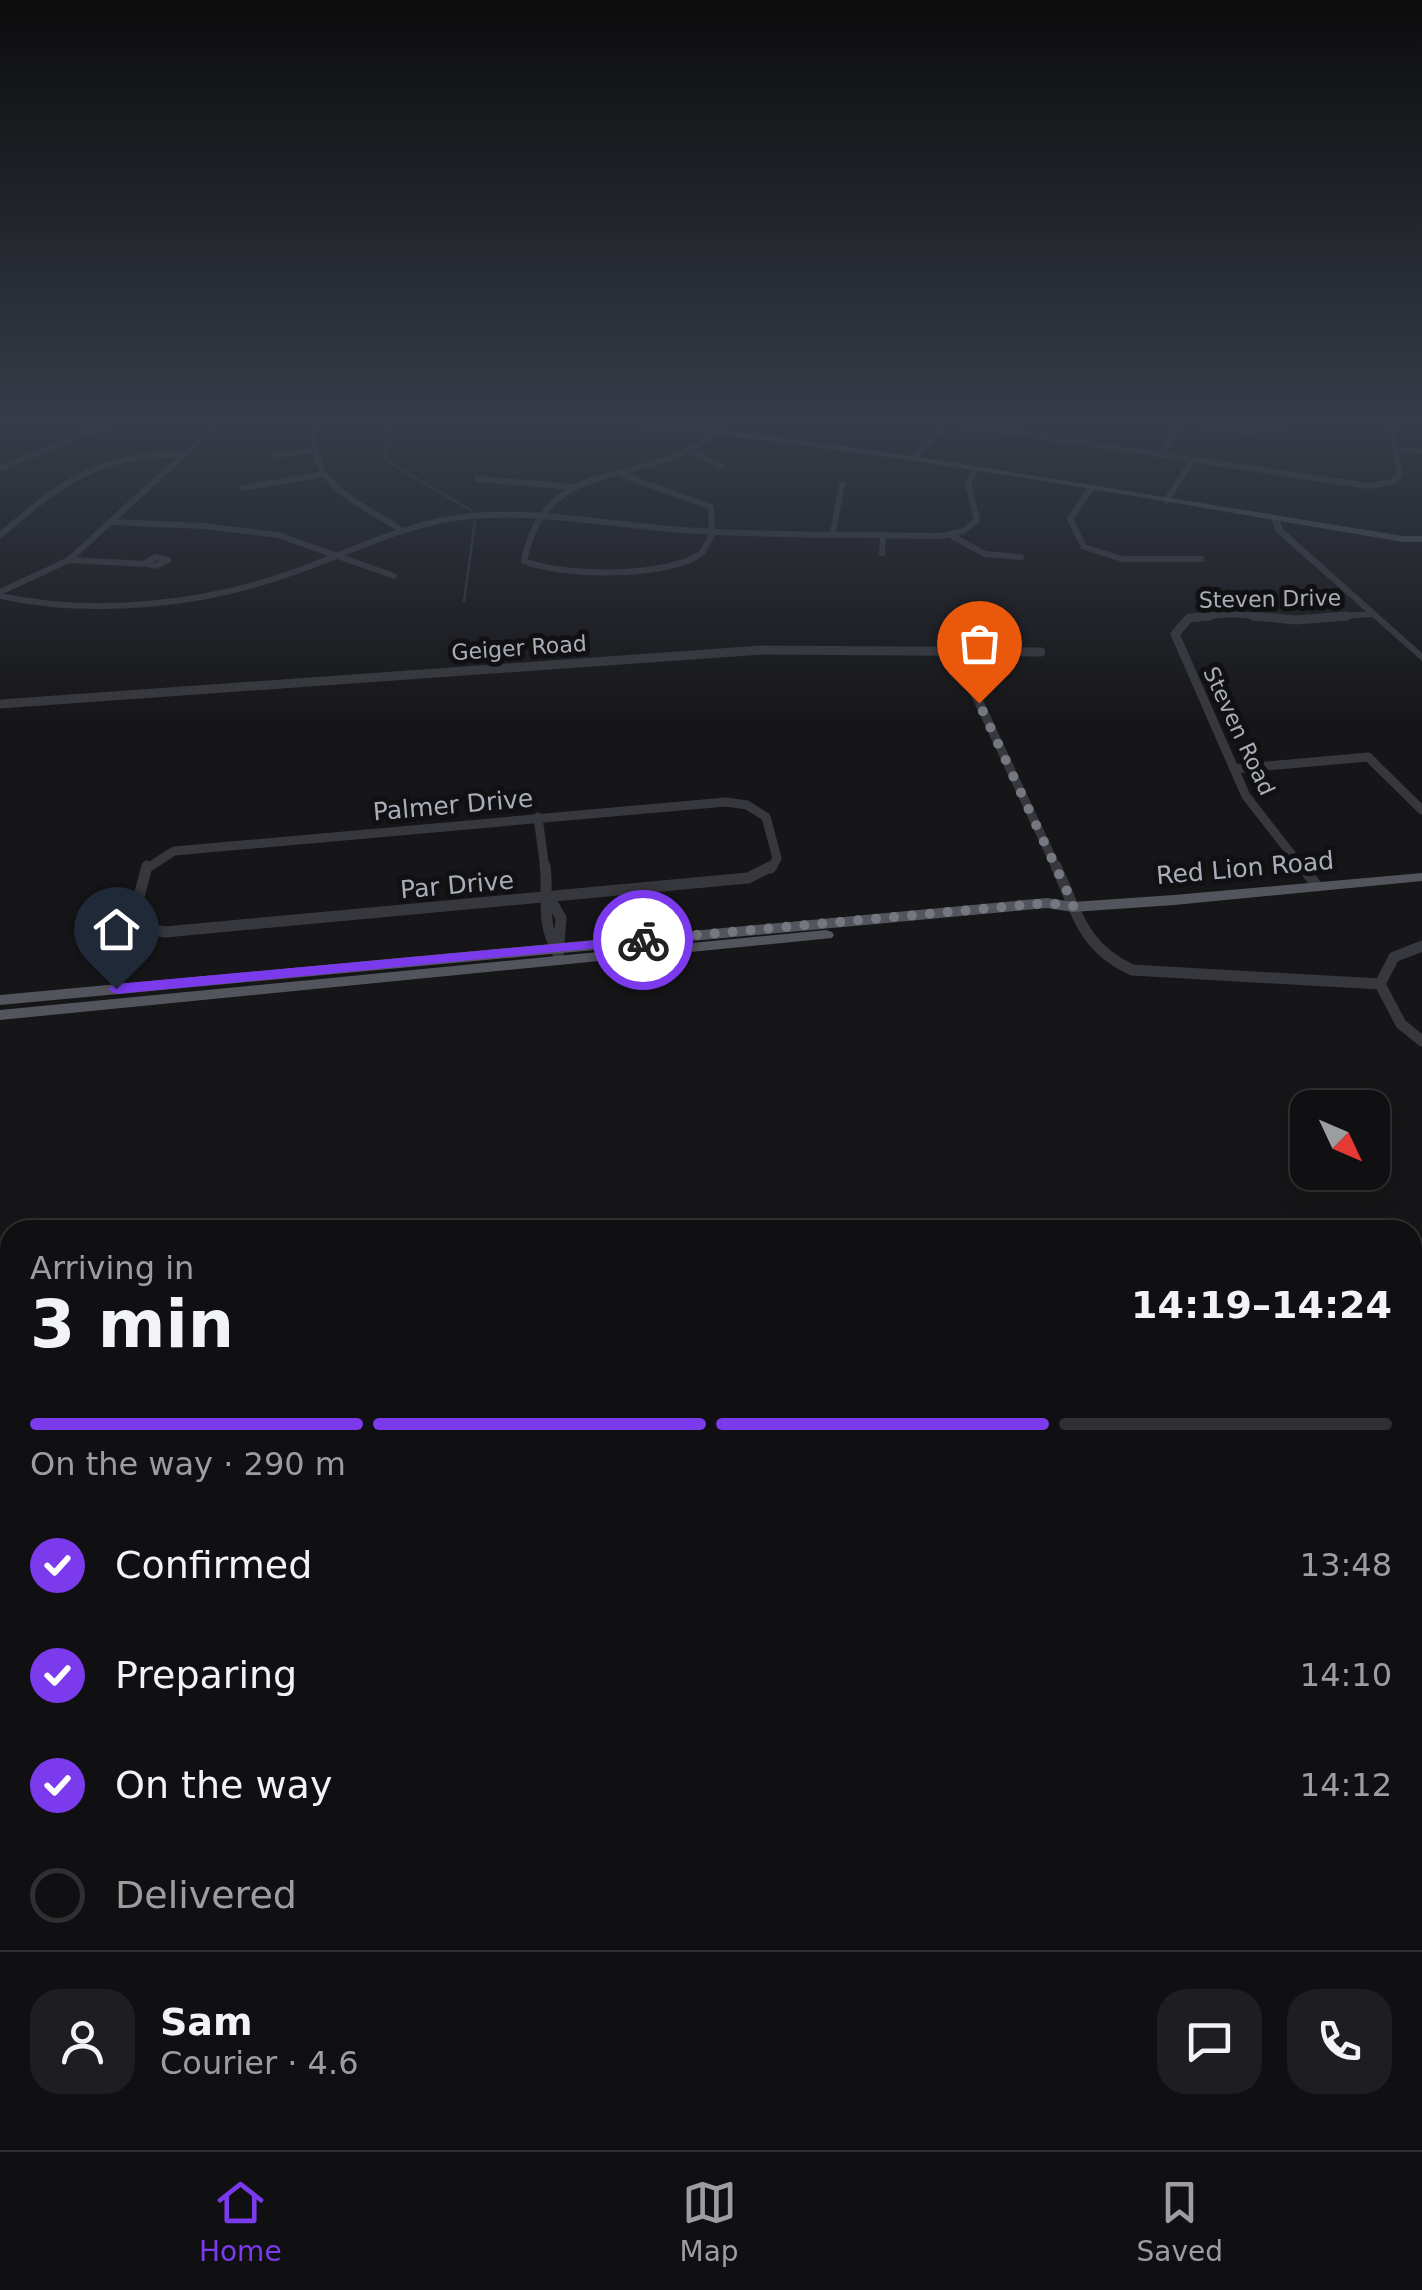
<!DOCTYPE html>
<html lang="en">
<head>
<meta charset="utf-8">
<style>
	:root { --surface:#101012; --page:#1e1e20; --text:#f1f3f6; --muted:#9c9d9f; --line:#303032; --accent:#7c3aed }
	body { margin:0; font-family:"DejaVu Sans",sans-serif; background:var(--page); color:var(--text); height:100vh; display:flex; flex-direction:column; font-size:38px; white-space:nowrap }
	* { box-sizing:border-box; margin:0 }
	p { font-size:32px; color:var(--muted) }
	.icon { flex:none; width:55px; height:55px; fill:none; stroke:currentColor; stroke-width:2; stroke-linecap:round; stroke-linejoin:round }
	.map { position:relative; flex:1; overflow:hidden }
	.details { position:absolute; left:0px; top:1220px; width:1422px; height:930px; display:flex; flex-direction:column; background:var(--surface); border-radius:30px 30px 0 0; box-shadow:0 5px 25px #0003,0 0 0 2px var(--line) }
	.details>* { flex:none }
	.needle { width:65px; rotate:134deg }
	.controls { position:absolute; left:1290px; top:1090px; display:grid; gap:20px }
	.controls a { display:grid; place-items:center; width:100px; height:100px; border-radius:20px; background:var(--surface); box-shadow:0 5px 25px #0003,0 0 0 2px var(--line); font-size:50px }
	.pin { position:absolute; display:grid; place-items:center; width:85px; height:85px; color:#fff; margin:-102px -42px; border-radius:50% 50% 50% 0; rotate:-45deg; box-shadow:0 0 10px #0007 }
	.pin .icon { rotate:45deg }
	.courier { position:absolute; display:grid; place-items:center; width:100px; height:100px; margin:-50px; border:8px solid #7c3aed; border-radius:50%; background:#fff; color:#222; box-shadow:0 2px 12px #0007 }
	.head em { font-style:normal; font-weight:700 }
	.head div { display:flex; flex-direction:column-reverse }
	.head { display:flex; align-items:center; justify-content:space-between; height:170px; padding:0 30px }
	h1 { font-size:65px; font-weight:700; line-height:75px }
	.bar { display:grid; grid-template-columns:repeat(4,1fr); gap:15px 10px; align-content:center; height:120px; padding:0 30px }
	.bar i { height:12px; border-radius:8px; background:var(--line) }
	.bar .current { background:var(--accent) }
	.bar p { grid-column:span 4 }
	.line { display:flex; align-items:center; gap:25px; padding:0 30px; border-top:2px solid var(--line) }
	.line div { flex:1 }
	.round { display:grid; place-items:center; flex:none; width:105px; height:105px; border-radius:30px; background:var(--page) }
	ol { padding:0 30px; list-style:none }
	li { display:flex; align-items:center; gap:30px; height:110px }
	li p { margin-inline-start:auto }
	li .icon { padding:10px; border-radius:50%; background:var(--accent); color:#fff; stroke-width:4 }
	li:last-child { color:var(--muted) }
	li i { width:55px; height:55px; border:5px solid var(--line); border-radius:50% }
	.menu { display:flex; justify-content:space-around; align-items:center; height:140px; border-top:2px solid var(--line); background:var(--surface); font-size:28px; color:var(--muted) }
	.menu a { display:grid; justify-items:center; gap:5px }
	.menu .current { color:var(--accent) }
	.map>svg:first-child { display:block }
</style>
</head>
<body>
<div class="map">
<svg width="1422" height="2150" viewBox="0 0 1422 2150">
	<rect width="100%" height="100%" fill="#161618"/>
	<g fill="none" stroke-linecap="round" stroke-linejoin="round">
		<path stroke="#2c353c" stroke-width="2.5" d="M388,424L385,460L472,511
			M464,601L475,521"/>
		<path stroke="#37383d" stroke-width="6" d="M316,424C305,483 356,501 398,528
			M958,424L1368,486L1392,482L1400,475L1391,424
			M1198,424L1248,431L1286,424
			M1397,449L1422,451
			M692,452L722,466
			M275,455L309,451
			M1161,455L1181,424
			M0,468L109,424
			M622,475L711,507L712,535L702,553C668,578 563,577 524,561C547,445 660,494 723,424
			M477,479L572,487
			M242,488L320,475
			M1091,488L1070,519L1084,547L1122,559H1201
			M1166,501L1192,461
			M112,522L204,526L278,535L394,576
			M833,533L842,484
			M0,535C66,480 94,456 183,454
			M950,535L985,554L1021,557
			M882,553L883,535
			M156,557L168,560L155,566L145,563Z
			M69,560L146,564
			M0,592L69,560L217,424
			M0,596C93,616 202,605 291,573C351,552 407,522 471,516C542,510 612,525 683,530C768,536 854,534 940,536L964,531L977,520L968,483L976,469
			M1189,618L1231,614L1280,618
			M1315,618L1372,614"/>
		<path stroke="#37383d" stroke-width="9" d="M1210,616L1189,618L1175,634L1246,796L1303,869
			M1253,616L1296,620L1347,616
			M956,653L1057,869
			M0,704L762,650L1041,652
			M1234,769L1368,757L1422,810
			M538,817L545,869
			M146,869L174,851L726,802L747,805L766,817L777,858L771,869"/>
		<path stroke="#37383d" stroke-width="11" d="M147,866L134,915L145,928L165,932L748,878L772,866
			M545,866C549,895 540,926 558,950
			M1056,866C1078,914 1082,947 1132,970L1380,984L1394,957L1422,946
			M1302,866L1317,886
			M549,897L561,918L558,956
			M1380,984L1401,1024L1422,1041"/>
		<path fill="#37383d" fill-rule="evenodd" d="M943,424H949L916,460H910V456Z
			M1275,516L1279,518L1283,529L1422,653V661L1276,532L1271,518Z"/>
		<path fill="#45474d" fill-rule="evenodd" d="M627,424L750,433L913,456L1403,536H1422V542H1403C1146,499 890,450 630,426Z"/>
		<path fill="#53555c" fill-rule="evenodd" d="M1422,873V881L1174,905L1073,912L1047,908L0,1005V995L1047,898L1073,902L1174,895Z
			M826,930L832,932L834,935L832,938L0,1020V1010Z"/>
	</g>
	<linearGradient id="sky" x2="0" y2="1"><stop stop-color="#0c0c0d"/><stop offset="0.58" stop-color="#363c48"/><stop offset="1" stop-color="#363c48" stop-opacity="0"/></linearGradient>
	<rect width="1422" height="725" fill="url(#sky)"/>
	<path fill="#7c3aed" d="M643,936L650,940L648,943L116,994L108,989L116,984Z"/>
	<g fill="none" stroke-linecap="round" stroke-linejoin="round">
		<path stroke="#757880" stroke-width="10" stroke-dasharray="0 18" d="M643,940L1047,903L1074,906L979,703"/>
	</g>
	<g text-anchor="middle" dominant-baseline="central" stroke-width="10" stroke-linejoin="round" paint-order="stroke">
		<g font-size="22" fill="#a8adb8" stroke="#111113">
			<text transform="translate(1270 599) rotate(-1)">Steven Drive</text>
			<text transform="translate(519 648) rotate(-4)">Geiger Road</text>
			<text transform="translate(1239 731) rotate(65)">Steven Road</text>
		</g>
		<g font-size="25" fill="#a8adb8" stroke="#111113">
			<text transform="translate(453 805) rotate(-5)">Palmer Drive</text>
			<text transform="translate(1245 868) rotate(-5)">Red Lion Road</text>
			<text transform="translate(457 885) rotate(-5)">Par Drive</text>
		</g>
	</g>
</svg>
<div class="controls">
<a><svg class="needle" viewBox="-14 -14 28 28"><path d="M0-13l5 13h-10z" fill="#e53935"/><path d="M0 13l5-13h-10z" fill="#9c9d9f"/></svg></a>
</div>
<div class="pin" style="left:979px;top:703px;background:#ea580c"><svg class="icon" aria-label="bag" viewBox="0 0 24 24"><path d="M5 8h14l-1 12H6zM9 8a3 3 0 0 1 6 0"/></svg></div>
<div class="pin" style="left:116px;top:989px;background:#1f2937"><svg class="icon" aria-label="home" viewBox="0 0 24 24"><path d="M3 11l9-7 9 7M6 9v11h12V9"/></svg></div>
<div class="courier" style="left:643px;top:940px"><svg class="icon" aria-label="bike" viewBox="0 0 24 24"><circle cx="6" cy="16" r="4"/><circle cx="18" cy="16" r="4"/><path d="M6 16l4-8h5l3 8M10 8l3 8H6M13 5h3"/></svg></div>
<section class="details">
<div class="head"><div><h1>3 min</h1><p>Arriving in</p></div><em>14:19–14:24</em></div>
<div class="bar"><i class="current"></i><i class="current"></i><i class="current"></i><i></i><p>On the way · 290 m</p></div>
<ol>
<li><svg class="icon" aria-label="check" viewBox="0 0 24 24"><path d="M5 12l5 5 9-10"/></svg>Confirmed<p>13:48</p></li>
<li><svg class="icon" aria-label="check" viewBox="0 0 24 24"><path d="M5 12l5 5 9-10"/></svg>Preparing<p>14:10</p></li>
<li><svg class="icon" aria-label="check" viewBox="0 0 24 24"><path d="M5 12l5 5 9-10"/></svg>On the way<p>14:12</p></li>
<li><i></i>Delivered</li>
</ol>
<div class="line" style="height:180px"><a class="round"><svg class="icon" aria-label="person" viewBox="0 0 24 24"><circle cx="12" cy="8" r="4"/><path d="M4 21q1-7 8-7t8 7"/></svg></a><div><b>Sam</b><p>Courier · 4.6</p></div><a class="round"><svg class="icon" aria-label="chat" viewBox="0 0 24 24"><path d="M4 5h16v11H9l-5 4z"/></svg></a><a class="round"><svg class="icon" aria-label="phone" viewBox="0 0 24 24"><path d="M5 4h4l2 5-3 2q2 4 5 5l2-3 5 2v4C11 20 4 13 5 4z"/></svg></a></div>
</section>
</div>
<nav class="menu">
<a class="current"><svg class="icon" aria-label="home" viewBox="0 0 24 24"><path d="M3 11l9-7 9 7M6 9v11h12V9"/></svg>Home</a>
<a><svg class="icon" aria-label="map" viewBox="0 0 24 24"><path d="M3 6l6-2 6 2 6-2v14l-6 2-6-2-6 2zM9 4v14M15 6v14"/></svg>Map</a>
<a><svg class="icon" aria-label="saved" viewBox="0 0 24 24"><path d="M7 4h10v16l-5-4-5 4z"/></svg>Saved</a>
</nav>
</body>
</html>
